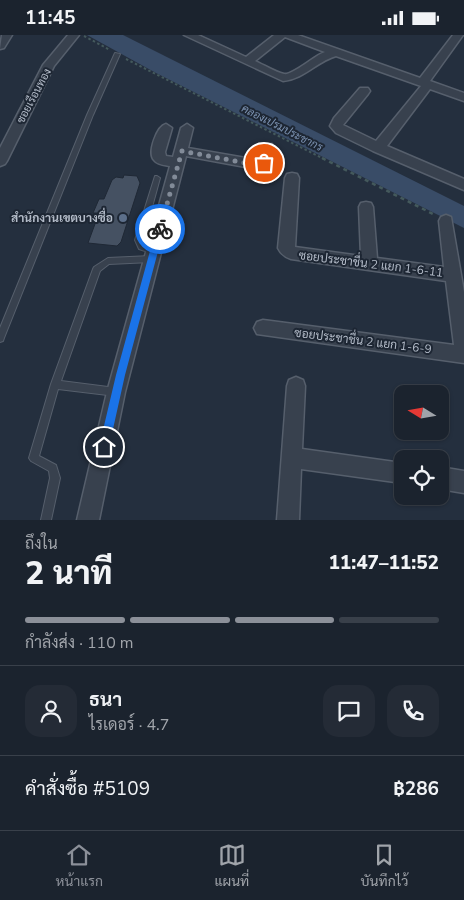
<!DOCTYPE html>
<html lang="th">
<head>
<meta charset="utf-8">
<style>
	:root { --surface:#1b232e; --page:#242b36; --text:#f1f3f6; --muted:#a0a4aa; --line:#39404a; --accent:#8c9099 }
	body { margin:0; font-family:"Nunito Sans",Sarabun,sans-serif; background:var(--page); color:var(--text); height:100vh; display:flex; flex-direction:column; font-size:19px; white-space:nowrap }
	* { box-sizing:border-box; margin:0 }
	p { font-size:16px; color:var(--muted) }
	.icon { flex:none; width:28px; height:28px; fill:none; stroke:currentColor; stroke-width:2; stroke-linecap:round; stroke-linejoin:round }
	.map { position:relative; height:485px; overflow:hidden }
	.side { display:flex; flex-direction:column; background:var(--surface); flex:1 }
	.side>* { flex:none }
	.needle { width:32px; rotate:281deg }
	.tools { position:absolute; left:394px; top:350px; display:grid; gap:10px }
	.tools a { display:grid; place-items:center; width:55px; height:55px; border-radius:10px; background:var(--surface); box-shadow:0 1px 4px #0004,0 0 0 1px var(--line); font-size:25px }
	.pin { position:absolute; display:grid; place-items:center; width:42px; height:42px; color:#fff; margin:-21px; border:2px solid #fff; border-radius:50%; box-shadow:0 1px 5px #0007 }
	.courier { position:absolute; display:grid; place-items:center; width:50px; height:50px; margin:-25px; border:4px solid #1a73e8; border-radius:50%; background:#fff; color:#222; box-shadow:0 1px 6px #0007 }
	.overview em { font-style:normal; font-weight:800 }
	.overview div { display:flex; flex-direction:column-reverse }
	.overview { display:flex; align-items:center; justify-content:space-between; height:85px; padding:0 25px }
	h1 { font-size:32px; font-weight:800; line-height:38px }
	.bar { display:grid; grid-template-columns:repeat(4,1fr); gap:8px 5px; align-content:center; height:60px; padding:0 25px }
	.bar i { height:6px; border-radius:4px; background:var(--line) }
	.bar .on { background:var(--accent) }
	.bar p { grid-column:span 4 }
	.line { display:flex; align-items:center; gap:12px; padding:0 25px; border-top:1px solid var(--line) }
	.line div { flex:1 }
	.round { display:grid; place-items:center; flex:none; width:52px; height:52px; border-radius:15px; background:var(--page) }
	.status { display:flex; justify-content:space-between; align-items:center; height:35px; padding:0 25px; background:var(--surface); direction:ltr }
	.status svg { height:14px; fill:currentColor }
	.menu { display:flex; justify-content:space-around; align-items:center; height:70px; border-top:1px solid var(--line); background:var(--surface); font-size:14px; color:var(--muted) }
	.menu a { display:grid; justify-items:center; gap:2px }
	.menu .on { color:var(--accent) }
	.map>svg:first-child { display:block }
</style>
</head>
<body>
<div class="status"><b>11:45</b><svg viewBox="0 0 49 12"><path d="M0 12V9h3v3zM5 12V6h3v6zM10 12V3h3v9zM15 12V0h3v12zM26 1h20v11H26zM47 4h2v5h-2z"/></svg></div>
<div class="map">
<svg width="464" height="485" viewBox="0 0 464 485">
	<rect width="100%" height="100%" fill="#242f3e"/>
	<path fill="#394c67" d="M87,0H123L464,171V193L156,38Z"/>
	<path fill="#455162" stroke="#1f2835" d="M124,140L137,141L140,148L121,207L117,211L88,208L99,178H93L99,164H104L112,145L116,142L123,143Z"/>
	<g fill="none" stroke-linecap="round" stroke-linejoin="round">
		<defs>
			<path id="lane" d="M115,18L120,19L93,80L4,303L3,306L0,307V293L87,80Z
				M155,141H157L160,143L143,205L145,210L157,214L158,216L157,218L154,219L139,214L135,205Z
				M151,221L154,222L155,224L154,226L151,227L109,229L100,236L61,346L116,353L119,354L120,357L119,360L116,361L58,354L39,421L56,430L60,443L51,485H41L50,443L49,436L31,426L29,423L51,349L93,234L94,232L108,223Z"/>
			<path id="street" d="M2,0H12L4,13L0,14Z
				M68,0H79L54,31L7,126L5,129L0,131V113L43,30Z
				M184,0H198L246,22L274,0H298L420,43L453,0H463L430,46L464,58V66L430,54L387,111L464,144V155L373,116L336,98L330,91L334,83L360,53H368L370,56L368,59L343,90L376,106L421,51L336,21C316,27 304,44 283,46ZM285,2L325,17C315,20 292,41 284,39C275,37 264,30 255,26Z
				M166,89L172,93L165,117L166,121L173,122L181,93L187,89L193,93L188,113L258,125L262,109H272L274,112C272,122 272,131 261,135L186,121L125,357L99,485H77L107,357L170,131C165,130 158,130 154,125C147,118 157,91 166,89Z
				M292,138L297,139L299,143L295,212L361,221L359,172L361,168L366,167L371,168L373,172L377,223L444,232L439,186L441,182L446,180L451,182L464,257V328L257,299L254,293L257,287L263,285L454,310L446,246L291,224C285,222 281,219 278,213L285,143L287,139Z
				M296,342L303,345L305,351L302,414L402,428V448L301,434L299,485H277L287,351L289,345Z
				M440,432L464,436V458L440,454Z"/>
		</defs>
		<use href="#lane" stroke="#565f6c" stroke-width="2"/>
		<use href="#street" stroke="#565f6c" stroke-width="3"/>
		<path stroke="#44595c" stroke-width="2" stroke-dasharray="2.5 2.5" stroke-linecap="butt" d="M84,1L110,15
			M126,24L324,124"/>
		<path stroke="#44595c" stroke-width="2.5" stroke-dasharray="4 4" stroke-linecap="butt" d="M322,123L435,180"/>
		<use href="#lane" fill="#38414e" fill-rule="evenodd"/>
		<use href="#street" fill="#38414e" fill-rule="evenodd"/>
	</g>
	<path fill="#1a73e8" d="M160,191L164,194L125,340L109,412L104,417L99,412L116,340L156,194Z"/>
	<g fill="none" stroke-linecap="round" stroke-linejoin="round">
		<path stroke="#828b98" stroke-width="5" stroke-dasharray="0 9" d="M160,194L182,116L256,130L264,128"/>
	</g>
	<circle fill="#5c6f8a" stroke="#1d2633" stroke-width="2" cx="123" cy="183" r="5"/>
	<g text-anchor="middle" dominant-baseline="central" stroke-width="4" stroke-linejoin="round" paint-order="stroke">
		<g font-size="11" fill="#b4bcc9" stroke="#1d2633">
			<text transform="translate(34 61) rotate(-62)">ซอยเรือนทอง</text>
		</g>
		<g font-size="11" font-style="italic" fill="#7c92b1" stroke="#1d2633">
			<text transform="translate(282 93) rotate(27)">คลองเปรมประชากร</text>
		</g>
		<g font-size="12" font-weight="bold" fill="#b4bcc9" stroke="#1d2633" text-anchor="end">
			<text x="113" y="183">สำนักงานเขตบางซื่อ</text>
		</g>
		<g font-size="12" fill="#b4bcc9" stroke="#1d2633">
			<text transform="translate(371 229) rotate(7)">ซอยประชาชื่น 2 แยก 1-6-11</text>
			<text transform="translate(363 306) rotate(7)">ซอยประชาชื่น 2 แยก 1-6-9</text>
		</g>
	</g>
</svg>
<div class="tools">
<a><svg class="needle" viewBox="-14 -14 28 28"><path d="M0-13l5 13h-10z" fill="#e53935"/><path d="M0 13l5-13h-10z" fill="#a0a4aa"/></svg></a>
<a><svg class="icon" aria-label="locate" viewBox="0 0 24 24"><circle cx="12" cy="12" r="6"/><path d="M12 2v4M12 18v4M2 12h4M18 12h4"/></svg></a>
</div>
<div class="pin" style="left:264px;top:128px;background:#ea580c"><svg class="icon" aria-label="bag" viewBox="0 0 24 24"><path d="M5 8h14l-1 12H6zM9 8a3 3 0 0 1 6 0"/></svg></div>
<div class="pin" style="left:104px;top:412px;background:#1f2937"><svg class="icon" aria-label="home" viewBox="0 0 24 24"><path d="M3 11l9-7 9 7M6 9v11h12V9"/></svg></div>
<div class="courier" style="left:160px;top:194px"><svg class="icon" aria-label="bike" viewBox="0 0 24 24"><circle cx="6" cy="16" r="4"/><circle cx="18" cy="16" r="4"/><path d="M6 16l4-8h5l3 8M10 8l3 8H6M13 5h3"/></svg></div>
</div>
<section class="side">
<div class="overview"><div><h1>2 นาที</h1><p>ถึงใน</p></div><em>11:47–11:52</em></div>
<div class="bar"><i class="on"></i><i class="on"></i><i class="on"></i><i></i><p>กำลังส่ง · 110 m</p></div>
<div class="line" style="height:90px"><a class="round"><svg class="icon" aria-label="person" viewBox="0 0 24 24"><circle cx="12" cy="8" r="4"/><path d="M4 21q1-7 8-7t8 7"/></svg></a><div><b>ธนา</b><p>ไรเดอร์ · 4.7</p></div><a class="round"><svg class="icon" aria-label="chat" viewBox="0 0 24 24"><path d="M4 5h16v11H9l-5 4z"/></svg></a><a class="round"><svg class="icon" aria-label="phone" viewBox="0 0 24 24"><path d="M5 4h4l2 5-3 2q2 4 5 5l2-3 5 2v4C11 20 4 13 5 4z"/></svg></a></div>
<div class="line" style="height:65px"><div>คำสั่งซื้อ #5109</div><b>฿286</b></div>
</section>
<nav class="menu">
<a class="on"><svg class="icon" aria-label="home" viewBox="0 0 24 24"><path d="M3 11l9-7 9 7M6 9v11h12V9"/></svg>หน้าแรก</a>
<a><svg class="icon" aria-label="map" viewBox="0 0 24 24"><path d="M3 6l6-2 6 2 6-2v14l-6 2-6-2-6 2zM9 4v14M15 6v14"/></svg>แผนที่</a>
<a><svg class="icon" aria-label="saved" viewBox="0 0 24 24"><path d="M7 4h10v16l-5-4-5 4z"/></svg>บันทึกไว้</a>
</nav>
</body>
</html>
